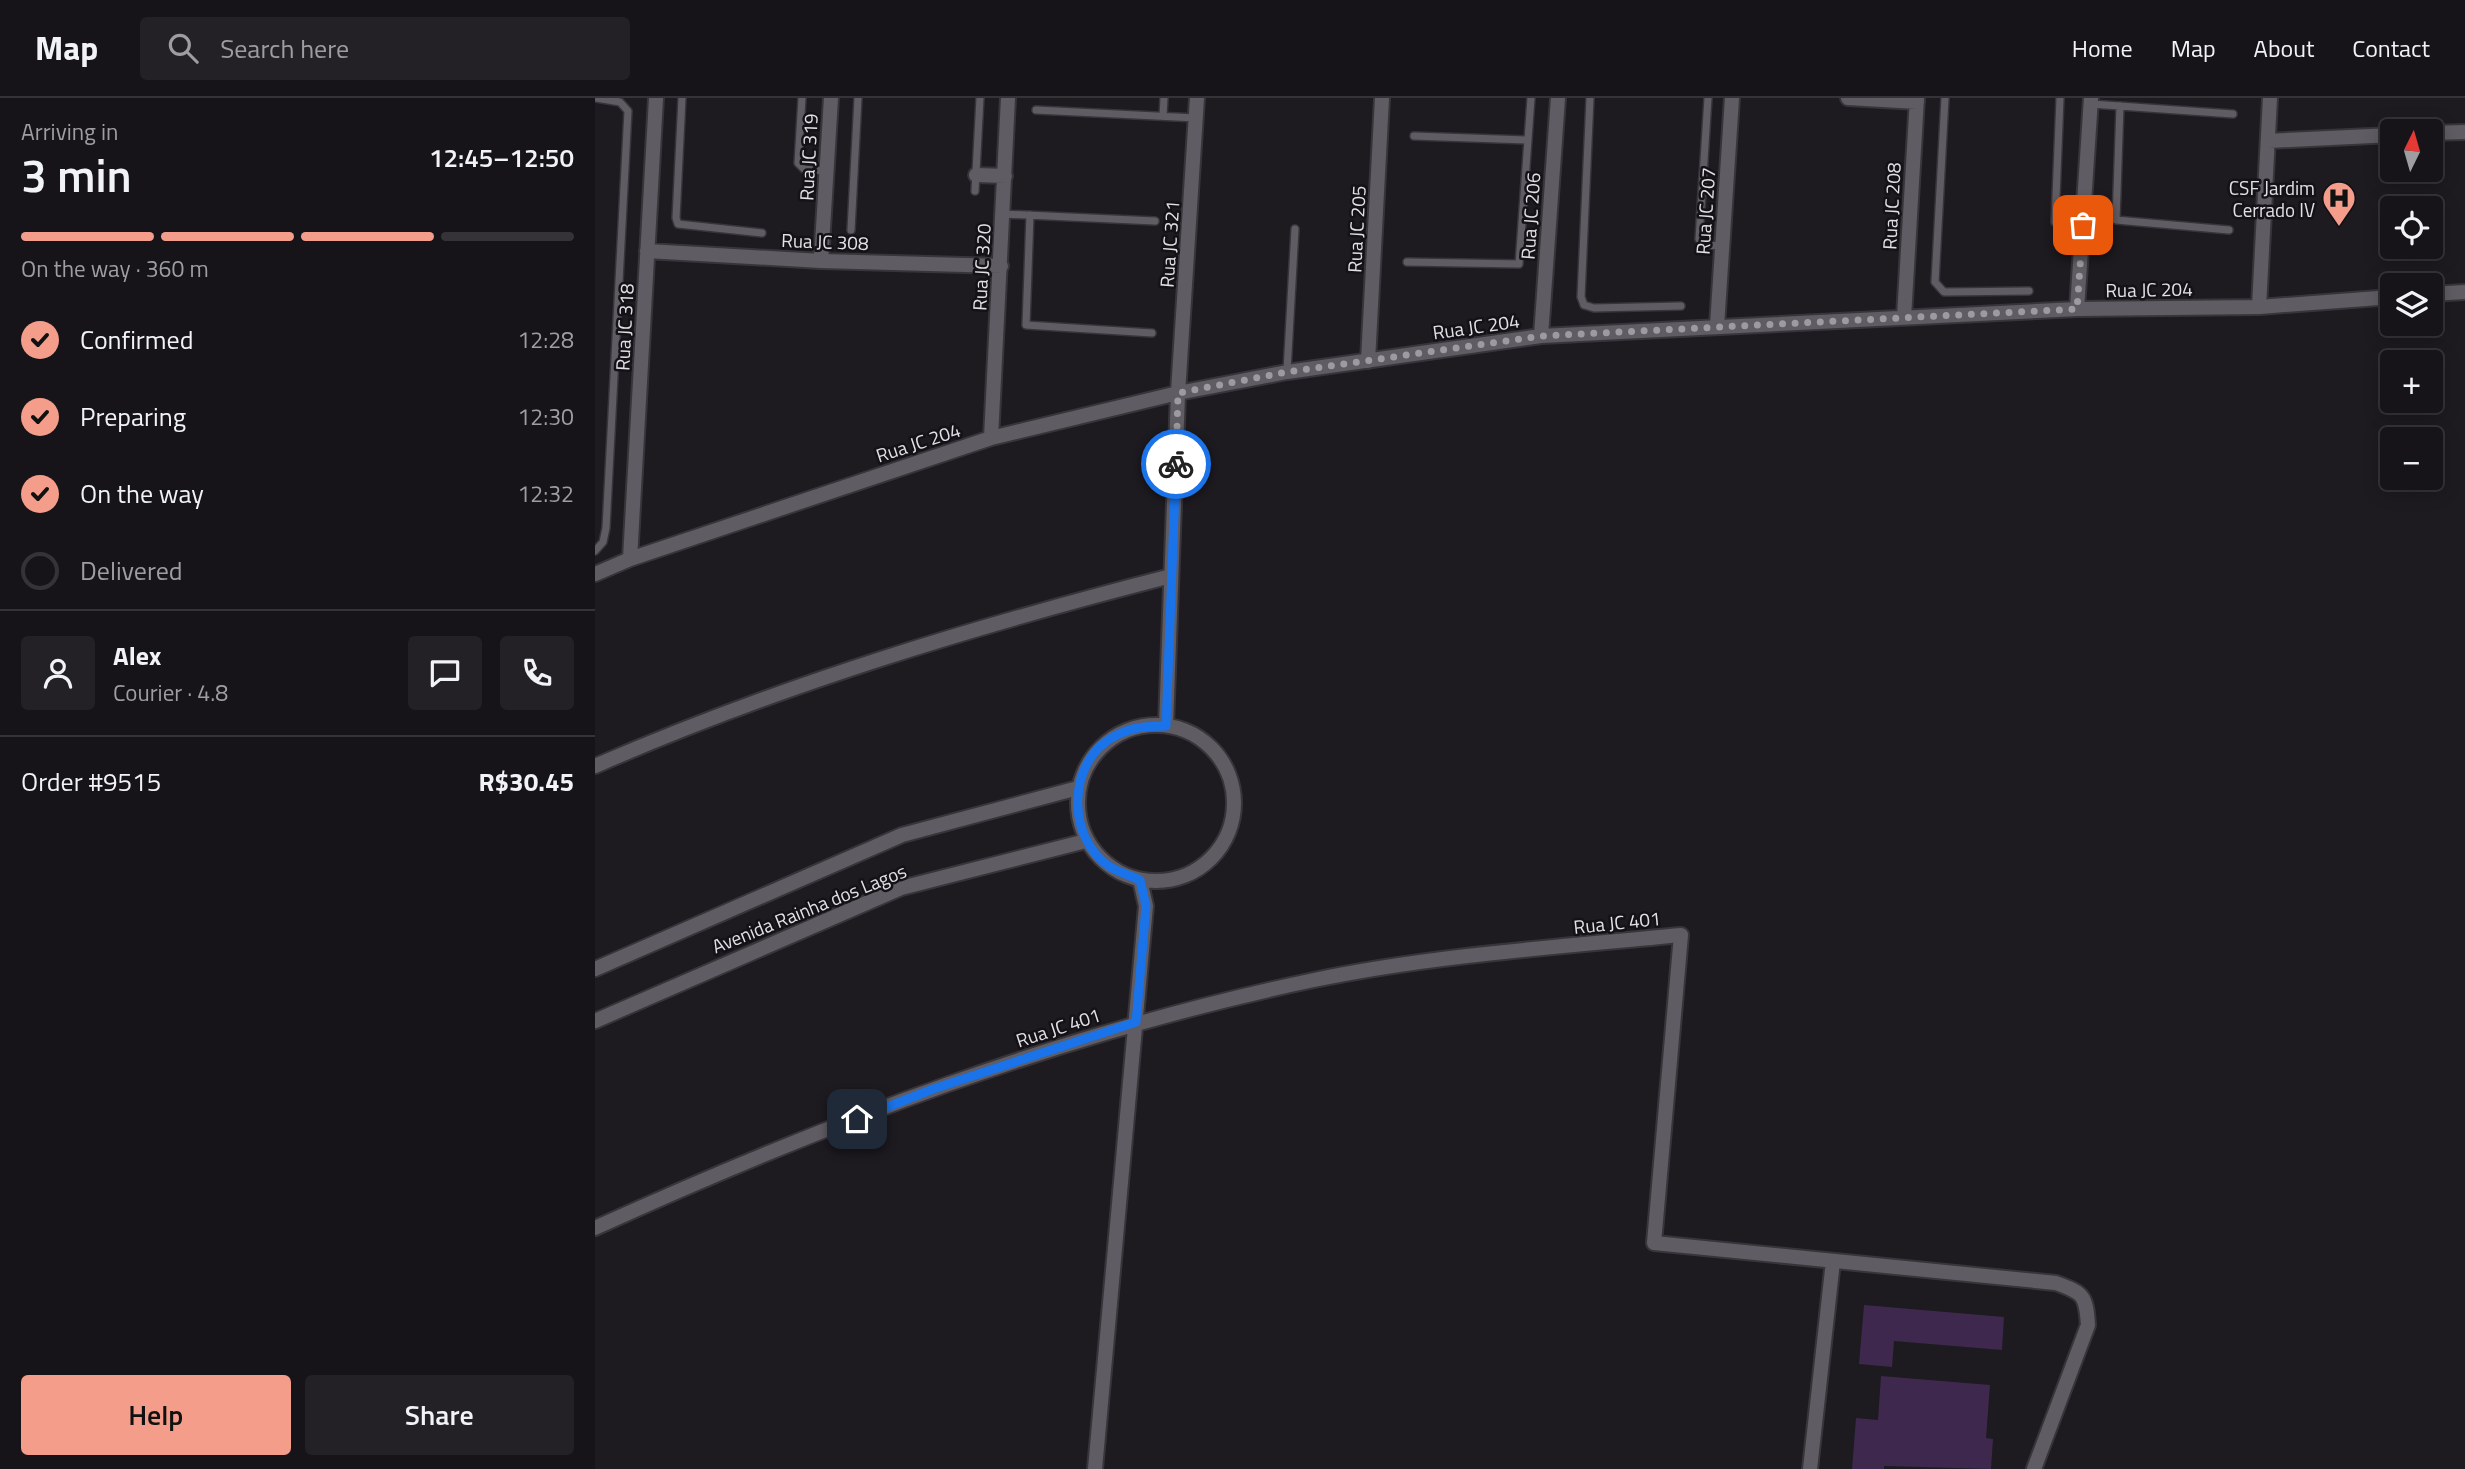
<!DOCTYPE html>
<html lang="en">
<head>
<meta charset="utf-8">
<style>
	:root { --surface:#161418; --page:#232125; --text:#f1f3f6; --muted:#9e9ea2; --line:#353337; --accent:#f49d8b }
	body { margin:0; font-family:"Titillium Web",sans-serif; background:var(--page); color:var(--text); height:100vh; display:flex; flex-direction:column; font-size:26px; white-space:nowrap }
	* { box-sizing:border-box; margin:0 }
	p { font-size:23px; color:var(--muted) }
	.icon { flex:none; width:38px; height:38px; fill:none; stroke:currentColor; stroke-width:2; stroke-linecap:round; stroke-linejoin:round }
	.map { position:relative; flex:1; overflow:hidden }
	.side { display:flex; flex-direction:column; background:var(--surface); width:595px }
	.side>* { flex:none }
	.needle { width:46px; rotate:5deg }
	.buttons { position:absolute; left:1785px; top:21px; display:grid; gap:14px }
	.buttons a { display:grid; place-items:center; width:63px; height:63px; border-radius:7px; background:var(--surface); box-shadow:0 4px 18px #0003,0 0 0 2px var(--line); font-size:35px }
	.pin { position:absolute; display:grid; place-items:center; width:60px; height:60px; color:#fff; margin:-30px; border-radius:14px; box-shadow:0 4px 10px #0006 }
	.courier { position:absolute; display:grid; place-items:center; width:70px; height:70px; margin:-35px; border:5px solid #1a73e8; border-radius:50%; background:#fff; color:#222; box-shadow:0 2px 9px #0007 }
	.head em { font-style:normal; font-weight:600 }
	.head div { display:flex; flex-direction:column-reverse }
	.head { display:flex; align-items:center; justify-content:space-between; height:119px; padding:0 21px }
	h1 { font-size:46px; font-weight:600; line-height:52px }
	.bar { display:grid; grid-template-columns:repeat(4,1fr); gap:10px 7px; align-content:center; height:84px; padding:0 21px }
	.bar i { height:9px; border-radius:5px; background:var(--line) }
	.bar .active { background:var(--accent) }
	.bar p { grid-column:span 4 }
	.line { display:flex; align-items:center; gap:18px; padding:0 21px; border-top:2px solid var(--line) }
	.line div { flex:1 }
	.round { display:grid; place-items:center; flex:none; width:74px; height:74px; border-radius:7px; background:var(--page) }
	ol { padding:0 21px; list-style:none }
	li { display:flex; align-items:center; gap:21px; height:77px }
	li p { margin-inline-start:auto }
	li .icon { padding:7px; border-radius:50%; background:var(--accent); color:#111; stroke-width:4 }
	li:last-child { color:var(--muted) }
	li i { width:38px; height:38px; border:4px solid var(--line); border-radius:50% }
	.action { display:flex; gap:14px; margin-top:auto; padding:14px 21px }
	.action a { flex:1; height:80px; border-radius:7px; background:var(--accent); color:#111; font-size:28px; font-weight:600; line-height:80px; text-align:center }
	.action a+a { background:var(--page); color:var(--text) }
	header { display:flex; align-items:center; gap:42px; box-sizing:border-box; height:98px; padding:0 35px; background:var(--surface); border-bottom:2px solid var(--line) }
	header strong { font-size:33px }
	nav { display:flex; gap:38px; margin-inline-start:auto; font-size:24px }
	.search { width:490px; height:63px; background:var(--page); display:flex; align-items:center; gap:18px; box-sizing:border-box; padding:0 24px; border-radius:7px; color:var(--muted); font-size:26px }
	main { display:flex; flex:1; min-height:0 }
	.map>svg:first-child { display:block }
</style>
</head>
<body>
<header>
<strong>Map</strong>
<div class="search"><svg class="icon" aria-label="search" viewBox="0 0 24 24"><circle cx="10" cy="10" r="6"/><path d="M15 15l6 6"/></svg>Search here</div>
<nav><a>Home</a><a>Map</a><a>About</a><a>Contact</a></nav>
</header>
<main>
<section class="side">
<div class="head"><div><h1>3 min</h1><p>Arriving in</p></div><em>12:45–12:50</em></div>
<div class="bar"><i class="active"></i><i class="active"></i><i class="active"></i><i></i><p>On the way · 360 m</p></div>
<ol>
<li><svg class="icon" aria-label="check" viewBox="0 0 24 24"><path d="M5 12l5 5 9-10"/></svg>Confirmed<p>12:28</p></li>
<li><svg class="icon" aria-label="check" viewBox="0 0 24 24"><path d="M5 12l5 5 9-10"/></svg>Preparing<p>12:30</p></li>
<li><svg class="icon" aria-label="check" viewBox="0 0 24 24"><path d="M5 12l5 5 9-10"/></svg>On the way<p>12:32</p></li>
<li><i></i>Delivered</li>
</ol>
<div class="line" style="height:126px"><a class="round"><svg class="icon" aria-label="person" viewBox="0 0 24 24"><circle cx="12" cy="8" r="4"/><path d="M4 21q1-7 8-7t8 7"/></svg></a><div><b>Alex</b><p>Courier · 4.8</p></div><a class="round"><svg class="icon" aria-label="chat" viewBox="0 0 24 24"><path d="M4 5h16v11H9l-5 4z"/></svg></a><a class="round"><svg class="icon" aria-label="phone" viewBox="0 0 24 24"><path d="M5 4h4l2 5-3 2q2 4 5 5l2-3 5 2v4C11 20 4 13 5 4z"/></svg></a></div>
<div class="line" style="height:91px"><div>Order #9515</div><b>R$30.45</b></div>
<div class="action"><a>Help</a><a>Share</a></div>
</section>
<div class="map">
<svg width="1870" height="1371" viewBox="0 0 1870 1371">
	<rect width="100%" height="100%" fill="#1d1a20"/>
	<path fill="#3f284d" d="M1269,1207L1409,1219L1407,1252L1299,1243L1297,1269L1264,1266Z
		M1286,1278L1395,1287L1391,1340L1398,1341L1396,1371L1289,1368V1371H1257L1261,1320L1283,1322Z"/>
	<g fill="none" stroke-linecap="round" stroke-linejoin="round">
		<defs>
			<path id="service" d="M87,0L81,120L83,126L167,135
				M207,0L203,65L209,71L231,73
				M995,0L986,199L989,207L999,210L1086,208
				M1113,0L1104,141L1108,147L1127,148
				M1350,0L1340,184L1349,194L1434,193
				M1465,0L1460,124L1488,127
				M1496,6L1638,16
				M1525,8L1521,122L1634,132
				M441,12L601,20
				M568,18L569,0
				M819,38L932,42
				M380,93L385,0
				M408,116L560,123
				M435,117L431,227L557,235
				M256,132L263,0
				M812,164L924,166L936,0
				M692,273L700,131
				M0,453L8,444L11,430L33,13L25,4L1,0"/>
			<path id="minor" d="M1253,0L1322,4
				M1836,35L1870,34
				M1673,43L1797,37
				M381,77L410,78
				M52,153L226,163L406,168
				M226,163L236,0
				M1836,196L1870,194
				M1664,209L1675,0
				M1482,211L1496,0
				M1309,219L1322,0
				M1122,228L1137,0
				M946,238L963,0
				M773,263L787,0
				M396,340L413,0
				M35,461L61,0
				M0,476L35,461L396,340L583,295L692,274L946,238L1482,211L1664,209L1797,199
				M571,627L583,295L602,0
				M483 705a78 78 0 1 1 156 0a78 78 0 1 1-156 0Z
				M0,668C186,587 381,528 576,478
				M0,871L307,737L483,690
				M0,923L306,790L491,743
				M0,1130C231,1025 471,934 719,882C839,857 964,849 1086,837L1059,1145L1461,1185C1489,1195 1491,1198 1493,1227L1439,1371
				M500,1371L551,808L545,782
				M1215,1371L1238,1163"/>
		</defs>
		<use href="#service" stroke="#38353a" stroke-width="10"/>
		<use href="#minor" stroke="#38353a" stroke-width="18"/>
		<use href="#service" stroke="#605c63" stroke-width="7"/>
		<use href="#minor" stroke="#605c63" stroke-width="14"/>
	</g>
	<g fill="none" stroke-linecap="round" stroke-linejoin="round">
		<path stroke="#9e9ba0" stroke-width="7" stroke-dasharray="0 12.6" d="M581,366L583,295L692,274L946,238L1482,211L1488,127"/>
		<path stroke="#1a73e8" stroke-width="9" d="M262,1021L338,991L541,924L551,808L545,782C536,778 524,774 515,769C471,740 472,664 518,639C536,629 551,628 571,628L581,366"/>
	</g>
	<defs>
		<symbol id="hospital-pin" viewBox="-11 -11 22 30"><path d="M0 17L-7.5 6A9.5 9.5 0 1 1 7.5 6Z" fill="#f49d8b" stroke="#141117"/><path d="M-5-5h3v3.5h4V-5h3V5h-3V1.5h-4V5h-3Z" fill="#111"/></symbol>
	</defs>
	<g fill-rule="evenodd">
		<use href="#hospital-pin" x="1725" y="81" width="38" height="52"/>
	</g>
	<g text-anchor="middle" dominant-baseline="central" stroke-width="5" stroke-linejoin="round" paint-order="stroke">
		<g font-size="19" fill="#e3e0e5" stroke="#141117">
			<text transform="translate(213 59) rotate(-87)">Rua JC 319</text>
			<text transform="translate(1296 108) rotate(-87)">Rua JC 208</text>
			<text transform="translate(1110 113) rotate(-86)">Rua JC 207</text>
			<text transform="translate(935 118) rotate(-86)">Rua JC 206</text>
			<text transform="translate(761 131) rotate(-87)">Rua JC 205</text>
			<text transform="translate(230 143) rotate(2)">Rua JC 308</text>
			<text transform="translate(574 146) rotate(-86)">Rua JC 321</text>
			<text transform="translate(386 169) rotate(-87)">Rua JC 320</text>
			<text transform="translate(1554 191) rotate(-1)">Rua JC 204</text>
			<text transform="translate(881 228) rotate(-8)">Rua JC 204</text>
			<text transform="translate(29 229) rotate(-87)">Rua JC 318</text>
			<text transform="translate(323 344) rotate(-18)">Rua JC 204</text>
			<text transform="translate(214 810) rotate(-22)">Avenida Rainha dos Lagos</text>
			<text transform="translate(1022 824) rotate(-6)">Rua JC 401</text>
			<text transform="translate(463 929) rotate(-18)">Rua JC 401</text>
		</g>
		<g font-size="19" fill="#e3e0e5" stroke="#141117" text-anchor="end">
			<text x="1720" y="89">CSF Jardim<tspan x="1720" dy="22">Cerrado IV</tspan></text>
		</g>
	</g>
</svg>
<div class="buttons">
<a><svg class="needle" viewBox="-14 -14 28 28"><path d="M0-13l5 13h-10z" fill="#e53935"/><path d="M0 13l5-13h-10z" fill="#9e9ea2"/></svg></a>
<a><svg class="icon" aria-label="locate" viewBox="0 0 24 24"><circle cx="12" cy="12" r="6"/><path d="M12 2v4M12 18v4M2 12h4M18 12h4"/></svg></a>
<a><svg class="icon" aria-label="layers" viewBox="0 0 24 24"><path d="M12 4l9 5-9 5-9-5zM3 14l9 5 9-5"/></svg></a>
<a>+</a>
<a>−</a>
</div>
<div class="pin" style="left:1488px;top:127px;background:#ea580c"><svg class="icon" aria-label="bag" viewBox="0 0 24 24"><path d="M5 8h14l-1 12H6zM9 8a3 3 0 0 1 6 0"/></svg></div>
<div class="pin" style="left:262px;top:1021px;background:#1f2937"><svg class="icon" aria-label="home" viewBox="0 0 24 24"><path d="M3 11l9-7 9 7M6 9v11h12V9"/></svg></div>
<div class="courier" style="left:581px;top:366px"><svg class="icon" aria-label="bike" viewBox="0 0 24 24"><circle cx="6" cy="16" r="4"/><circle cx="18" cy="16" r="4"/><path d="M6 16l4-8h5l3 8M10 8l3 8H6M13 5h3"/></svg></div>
</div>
</main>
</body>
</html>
